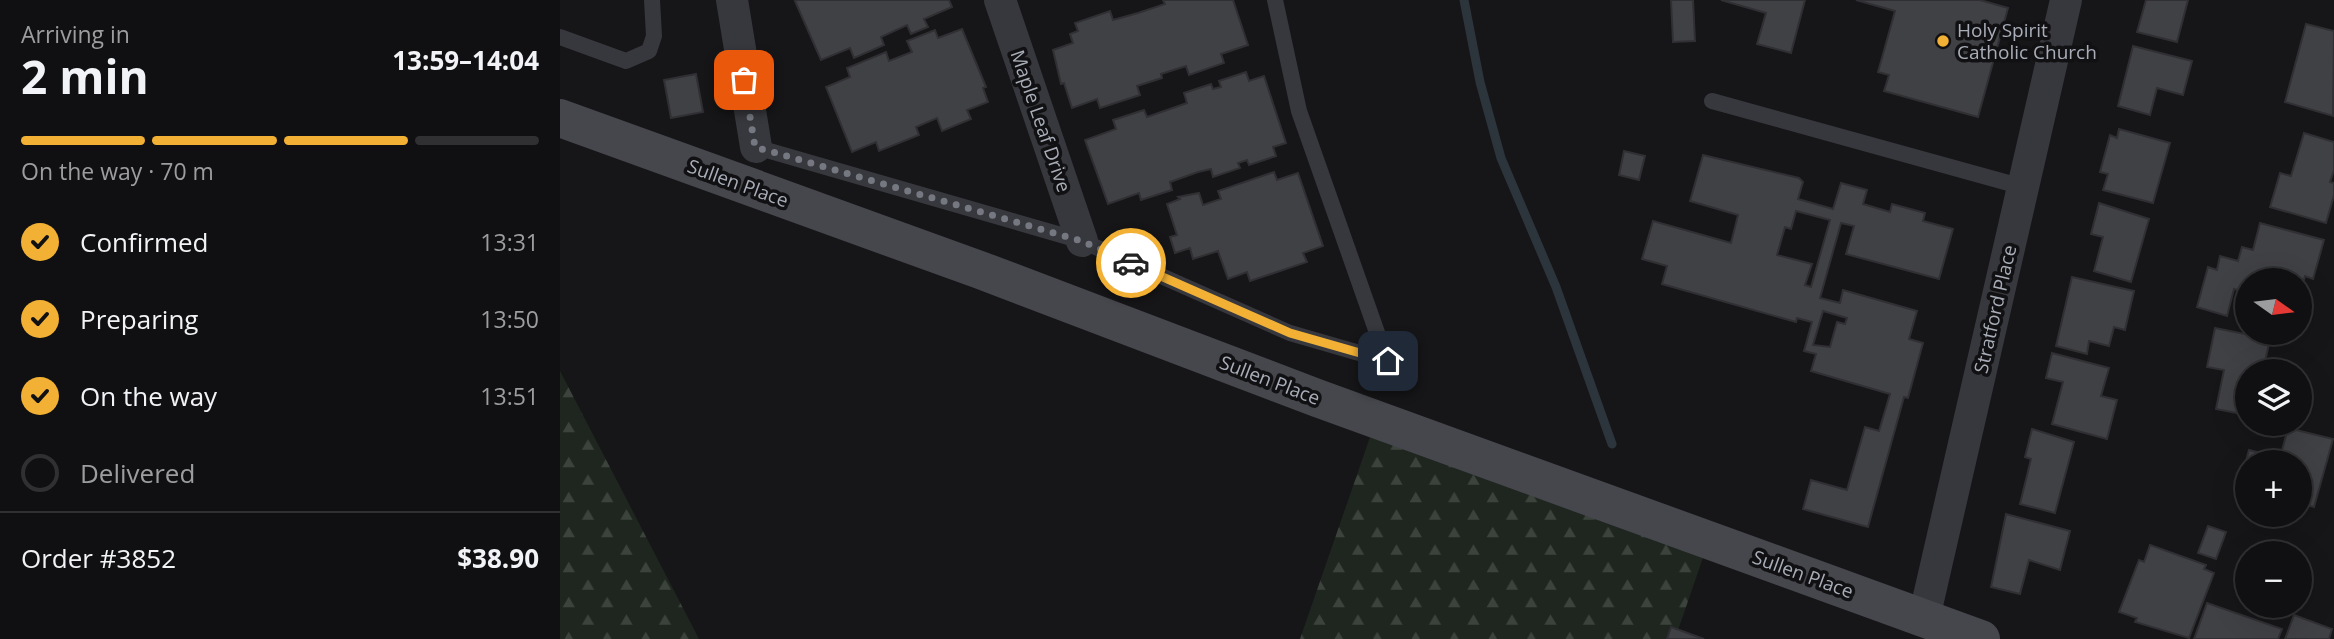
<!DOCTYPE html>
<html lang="en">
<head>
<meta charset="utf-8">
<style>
	:root { --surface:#101012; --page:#1e1e20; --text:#f1f3f6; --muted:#9c9d9f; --line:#303032; --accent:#f2b134 }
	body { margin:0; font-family:"Open Sans",sans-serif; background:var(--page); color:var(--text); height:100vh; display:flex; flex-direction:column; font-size:26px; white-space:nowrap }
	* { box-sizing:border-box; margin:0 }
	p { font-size:23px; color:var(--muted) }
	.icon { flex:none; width:38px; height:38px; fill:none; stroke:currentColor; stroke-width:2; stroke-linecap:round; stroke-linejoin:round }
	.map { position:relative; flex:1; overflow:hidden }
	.panel { display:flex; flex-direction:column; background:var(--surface); width:560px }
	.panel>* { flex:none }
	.needle { width:46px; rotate:104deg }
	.tools { position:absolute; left:1675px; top:268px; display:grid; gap:14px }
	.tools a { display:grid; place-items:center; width:77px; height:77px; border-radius:50%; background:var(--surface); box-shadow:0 7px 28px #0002,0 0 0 2px var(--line); font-size:35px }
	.pin { position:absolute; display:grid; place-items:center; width:60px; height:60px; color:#fff; margin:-30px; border-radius:14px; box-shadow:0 4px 10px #0006 }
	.courier { position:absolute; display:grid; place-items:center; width:70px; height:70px; margin:-35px; border:5px solid #f2b134; border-radius:50%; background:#fff; color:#222; box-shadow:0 2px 9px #0007 }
	.head em { font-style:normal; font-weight:700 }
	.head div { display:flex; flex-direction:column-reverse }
	.head { display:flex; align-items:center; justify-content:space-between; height:119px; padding:0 21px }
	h1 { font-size:46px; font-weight:700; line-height:52px }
	.bar { display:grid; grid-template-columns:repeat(4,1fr); gap:10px 7px; align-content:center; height:84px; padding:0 21px }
	.bar i { height:9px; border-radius:5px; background:var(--line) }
	.bar .selected { background:var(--accent) }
	.bar p { grid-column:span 4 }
	.line { display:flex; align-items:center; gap:18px; padding:0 21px; border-top:2px solid var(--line) }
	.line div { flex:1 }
	ol { padding:0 21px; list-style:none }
	li { display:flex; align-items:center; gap:21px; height:77px }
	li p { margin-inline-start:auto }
	li .icon { padding:7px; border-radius:50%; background:var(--accent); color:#111; stroke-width:4 }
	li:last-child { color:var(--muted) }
	li i { width:38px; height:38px; border:4px solid var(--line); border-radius:50% }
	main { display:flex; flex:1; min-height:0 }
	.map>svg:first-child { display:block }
</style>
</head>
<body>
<main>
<section class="panel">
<div class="head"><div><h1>2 min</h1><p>Arriving in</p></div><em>13:59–14:04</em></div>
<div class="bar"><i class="selected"></i><i class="selected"></i><i class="selected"></i><i></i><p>On the way · 70 m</p></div>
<ol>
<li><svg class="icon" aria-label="check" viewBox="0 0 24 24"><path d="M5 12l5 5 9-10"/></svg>Confirmed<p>13:31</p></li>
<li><svg class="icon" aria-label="check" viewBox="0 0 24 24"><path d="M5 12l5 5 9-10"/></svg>Preparing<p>13:50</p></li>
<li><svg class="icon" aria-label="check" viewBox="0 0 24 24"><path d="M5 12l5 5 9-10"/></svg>On the way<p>13:51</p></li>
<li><i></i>Delivered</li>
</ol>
<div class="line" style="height:91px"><div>Order #3852</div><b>$38.90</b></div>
</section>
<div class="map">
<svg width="1774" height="639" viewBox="0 0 1774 639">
	<defs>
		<pattern id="forest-firs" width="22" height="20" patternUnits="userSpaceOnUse" patternTransform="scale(1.75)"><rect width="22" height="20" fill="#1e261f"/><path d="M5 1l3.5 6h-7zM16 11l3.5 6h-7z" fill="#3c433d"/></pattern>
	</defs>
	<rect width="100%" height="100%" fill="#161618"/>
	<path fill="url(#forest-firs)" d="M0,371L139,639H0Z
		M816,420L1149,540L1115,639H740Z"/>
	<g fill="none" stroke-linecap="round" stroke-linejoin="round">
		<path stroke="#2c353c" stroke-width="9" d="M904,0L920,82L941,158L996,287L1052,444"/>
	</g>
	<path fill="#404145" stroke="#303034" stroke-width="2" fill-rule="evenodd" d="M238,0H389L392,7L364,19L368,27L351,34L347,25L321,37L324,45L294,58L290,48L261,60L235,1Z
		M603,0H673L688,45L661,54L664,63L629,75L626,66L601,74L602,78L577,86L580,95L540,108L537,99L512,108L504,83L501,84L493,50L513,43L510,34L518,31L515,23L550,11L553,20L578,13L605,4Z
		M1111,0H1133L1135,41L1113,42Z
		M1161,0H1245L1231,53L1197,44L1206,13Z
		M1296,0H1420L1448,8L1418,117L1324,91L1329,75L1318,72L1335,11Z
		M1586,0H1628L1617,42L1577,32Z
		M1746,24L1774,31L1773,116L1725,102Z
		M402,29L426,87L423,88L428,102L407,110L411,119L382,131L377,118L356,127L359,135L319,151L316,142L292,152L266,87L290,77L287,68L326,52L329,61L352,52L347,41L375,30L378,38Z
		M1573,46L1632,61L1623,95L1597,88L1590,115L1558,106Z
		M686,72L689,81L704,76L726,143L713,147L716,156L689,165L687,160L678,163L680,168L653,177L651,169L638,172L610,182L612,190L581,200L579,193L548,204L525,140L556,129L553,120L584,110L587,117L627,103L624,93L651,84L653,89L661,87L659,81Z
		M136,74L143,112L111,118L104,80Z
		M1559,129L1610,143L1593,203L1543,190L1548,174L1540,172L1550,135L1557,138Z
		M1744,133L1774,142V170L1770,182L1774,183V195L1766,223L1710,207L1720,173L1731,176Z
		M1064,151L1085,156L1079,180L1059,175Z
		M1143,155L1239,178L1243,182L1238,199L1273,209L1281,183L1307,190L1303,204L1330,212L1332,204L1365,213L1363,221L1393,229L1379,279L1286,254L1294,226L1281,223L1260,298L1280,303L1283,290L1357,311L1349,339L1363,343L1348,398L1344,397L1308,527L1243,509L1251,480L1287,490L1305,427L1319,431L1330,394L1251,371L1256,354L1244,351L1252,322L1237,318L1236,322L1102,284L1107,266L1082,259L1093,221L1171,243L1178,215L1130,201ZM1236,211L1270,220L1251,287L1245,285L1252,264L1217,255L1225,227L1231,229ZM1263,311L1287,318L1285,324L1277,322L1270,347L1253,345Z
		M714,172L717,180L738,173L763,246L743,253L747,262L690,281L687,272L668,279L658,251L633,259L630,248L615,253L610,237L617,235L607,204L620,199L618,197L639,193L643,205L661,199L658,191Z
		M1539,203L1589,219L1571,282L1534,271L1543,237L1531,234Z
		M1700,223L1764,240L1753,279L1745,276L1740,293V280H1687V292L1674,289L1667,316L1637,307L1648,267L1657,270L1660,256L1678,261L1682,247L1693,250Z
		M1512,277L1574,291L1565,330L1554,327L1549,346L1529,341L1527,354L1496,346Z
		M1655,328L1710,339L1703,371H1687V415L1656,409L1664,370L1647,367Z
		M1492,353L1549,368L1541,396L1557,400L1547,439L1492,424L1503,382L1486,378Z
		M1728,428L1773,439L1754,507L1740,503V462H1687V489L1679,487L1689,450L1720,458Z
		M1472,429L1514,442L1495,513L1460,504L1471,459L1465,457Z
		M1446,514L1510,531L1500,570L1469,560L1460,594L1431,587Z
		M1648,526L1666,532L1656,559L1638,553Z
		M1590,545L1646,565L1644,569L1654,573L1629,638L1575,622L1577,618L1559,612L1579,560L1584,562Z
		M1647,603L1722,629L1718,639H1634Z
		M1734,615L1772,629L1769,639H1725Z
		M1111,627L1144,639H1107Z"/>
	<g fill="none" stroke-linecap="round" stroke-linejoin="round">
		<path stroke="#37383d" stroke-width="16" d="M0,37L66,61L89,51L94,36L92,0
			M1152,101L1463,187
			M196,147L522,241L730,333L827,361L739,111L715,0"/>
		<path stroke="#37383d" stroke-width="32" d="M172,0L196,147
			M440,0L522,241
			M1364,618L1506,0"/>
		<path stroke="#45474d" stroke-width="38" d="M0,118L420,270L757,398L1421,639"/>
	</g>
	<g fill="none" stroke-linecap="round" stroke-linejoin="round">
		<path stroke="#757880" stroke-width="7" stroke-dasharray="0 12.6" d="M184,80L195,147L522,241L571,263"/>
		<path stroke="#f2b134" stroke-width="9" d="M571,263L730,333L828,361"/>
	</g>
	<circle fill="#f2b134" stroke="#111113" stroke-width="2.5" cx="1383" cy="41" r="7"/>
	<g text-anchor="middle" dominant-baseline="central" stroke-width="7" stroke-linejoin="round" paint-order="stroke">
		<g font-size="19" fill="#a8adb8" stroke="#111113" text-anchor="start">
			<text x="1397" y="30">Holy Spirit<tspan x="1397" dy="22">Catholic Church</tspan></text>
		</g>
		<g font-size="19" fill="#a8adb8" stroke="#111113">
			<text transform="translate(481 121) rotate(71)">Maple Leaf Drive</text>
			<text transform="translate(178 183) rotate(20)">Sullen Place</text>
			<text transform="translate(1435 309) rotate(-77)">Stratford Place</text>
			<text transform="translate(710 380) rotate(21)">Sullen Place</text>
			<text transform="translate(1243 574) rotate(20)">Sullen Place</text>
		</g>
	</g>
</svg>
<div class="tools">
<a><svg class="needle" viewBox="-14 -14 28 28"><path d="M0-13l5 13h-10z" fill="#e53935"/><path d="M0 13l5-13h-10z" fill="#9c9d9f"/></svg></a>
<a><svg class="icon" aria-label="layers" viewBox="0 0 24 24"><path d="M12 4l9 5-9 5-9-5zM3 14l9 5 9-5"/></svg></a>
<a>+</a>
<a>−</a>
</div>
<div class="pin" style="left:184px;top:80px;background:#ea580c"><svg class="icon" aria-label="bag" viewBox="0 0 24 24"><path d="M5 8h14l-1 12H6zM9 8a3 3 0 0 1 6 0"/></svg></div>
<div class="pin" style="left:828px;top:361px;background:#1f2937"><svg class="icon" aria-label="home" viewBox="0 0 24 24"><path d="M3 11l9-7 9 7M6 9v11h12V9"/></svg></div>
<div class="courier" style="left:571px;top:263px"><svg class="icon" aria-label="car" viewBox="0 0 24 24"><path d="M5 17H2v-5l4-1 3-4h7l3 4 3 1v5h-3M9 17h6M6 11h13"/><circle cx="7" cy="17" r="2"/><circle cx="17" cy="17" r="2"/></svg></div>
</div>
</main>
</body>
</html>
